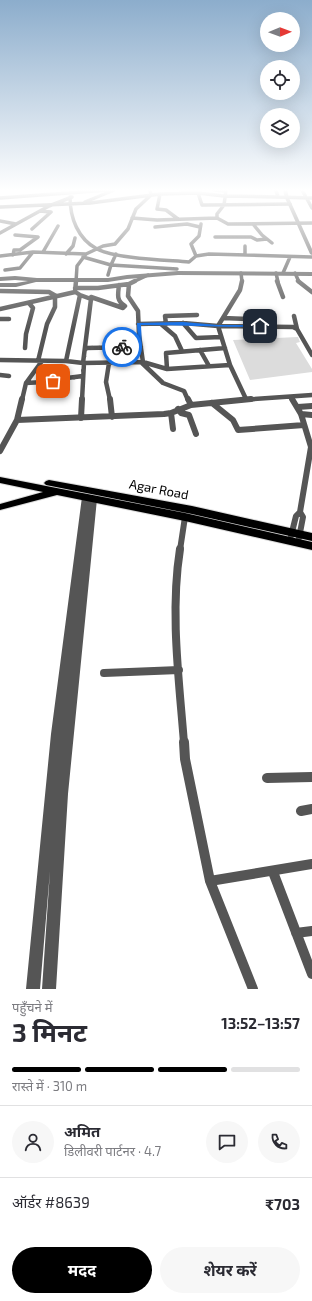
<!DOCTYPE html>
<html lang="hi">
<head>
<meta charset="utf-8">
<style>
	:root { --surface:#fff; --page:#f7f7f7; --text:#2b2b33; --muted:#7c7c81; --line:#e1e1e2; --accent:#000 }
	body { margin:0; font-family:"Exo 2","Noto Sans Devanagari",sans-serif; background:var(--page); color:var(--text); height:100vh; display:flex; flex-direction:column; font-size:15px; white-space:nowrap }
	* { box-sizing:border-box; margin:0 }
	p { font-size:13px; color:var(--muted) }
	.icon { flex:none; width:22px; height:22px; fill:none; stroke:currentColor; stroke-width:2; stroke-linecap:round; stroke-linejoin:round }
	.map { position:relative; height:989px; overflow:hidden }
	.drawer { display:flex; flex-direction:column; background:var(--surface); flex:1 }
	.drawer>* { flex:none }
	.needle { width:26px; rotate:89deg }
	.fabs { position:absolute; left:260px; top:12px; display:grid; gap:8px }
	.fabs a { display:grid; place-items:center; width:40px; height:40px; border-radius:50%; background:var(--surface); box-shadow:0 4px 16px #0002; font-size:20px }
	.pin { position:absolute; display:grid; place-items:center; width:34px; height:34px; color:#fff; margin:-17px; border-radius:8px; box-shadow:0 2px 6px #0006 }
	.courier { position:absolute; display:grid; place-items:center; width:40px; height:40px; margin:-20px; border:3px solid #1a73e8; border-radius:50%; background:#fff; color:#222; box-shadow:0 1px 5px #0007 }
	.overview em { font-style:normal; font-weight:700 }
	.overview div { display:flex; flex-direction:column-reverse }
	.overview { display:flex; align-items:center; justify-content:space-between; height:68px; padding:0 12px }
	h1 { font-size:26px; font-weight:700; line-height:30px }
	.bar { display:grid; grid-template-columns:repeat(4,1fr); gap:6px 4px; align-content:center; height:48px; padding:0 12px }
	.bar i { height:5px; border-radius:3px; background:var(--line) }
	.bar .current { background:var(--accent) }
	.bar p { grid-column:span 4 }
	.line { display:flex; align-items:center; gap:10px; padding:0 12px; border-top:1px solid var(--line) }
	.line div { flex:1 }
	.round { display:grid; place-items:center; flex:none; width:42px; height:42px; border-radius:21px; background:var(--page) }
	.button { display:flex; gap:8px; margin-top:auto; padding:8px 12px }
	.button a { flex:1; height:46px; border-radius:24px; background:var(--accent); color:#fff; font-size:16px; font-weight:700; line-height:46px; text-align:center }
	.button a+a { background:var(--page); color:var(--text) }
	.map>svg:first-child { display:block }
</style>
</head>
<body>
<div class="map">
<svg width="312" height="989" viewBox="0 0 312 989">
	<rect width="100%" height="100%" fill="#fff"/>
	<path fill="#dcdcdc" d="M298,337L300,342L296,343L312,369V372L250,380L233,340Z"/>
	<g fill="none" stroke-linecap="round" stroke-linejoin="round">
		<defs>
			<path id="primary" d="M0,477L185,513L312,542V550L185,521L57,495L0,510V504L43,492L0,483Z
				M49,480L192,506L312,533V541L192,514L46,485L44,483L46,481Z"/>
		</defs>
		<use href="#primary" stroke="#dbdbdb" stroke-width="2"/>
		<path stroke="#555" stroke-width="3.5" d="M214,190L226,191
			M276,190L278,197L312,198
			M302,190L312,208
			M198,193L202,205L290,204
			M160,194L157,209L166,210L178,219
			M70,197C70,218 78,239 97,249C117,259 166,260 189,262L196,256L209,254L312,257
			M0,198L108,190
			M85,202L114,190
			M0,207L90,203L160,194L198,193L224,196L278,197
			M132,218L157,220L217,218V214L224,205L226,190
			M217,218L228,224L312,223
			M0,221L16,224
			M253,224L262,235L272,243
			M155,227L187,224L200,227
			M32,229L51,212L40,211
			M0,233L49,206L72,197
			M215,237H251L257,240L267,239
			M245,246V255
			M43,252L58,226
			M66,254L73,246L75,238
			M116,254L111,265L177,269
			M13,255L14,250H20L38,237L15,235
			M0,256L33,252L86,254L103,246L115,244L128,229L136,209L151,195L150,190
			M196,256L191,244L199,236L201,224
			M83,257L111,265
			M5,270L20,268L33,252
			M241,273L242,282
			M276,273L278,282
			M283,273L290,257
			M295,273L299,282
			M108,275L111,265
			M76,282L77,266L86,254
			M133,282L148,275"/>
		<path stroke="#555" stroke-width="4.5" d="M135,281L129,284L128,296L138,311L139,335L143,362
			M277,281L283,297
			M298,281L312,292
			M75,288H98L129,284
			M0,291L49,292L56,296
			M80,295L91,299L83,363
			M91,297L123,308L125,306C116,301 118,294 119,285
			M0,309L75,292L76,281
			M294,316L297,329
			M223,318L248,319
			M0,319H9
			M183,323L196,338L221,337
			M138,324L183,323L218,326L240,290L242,281
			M161,324L175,336L182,351
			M166,324L165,316L197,315
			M25,348L26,334L33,308L29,303
			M86,348L141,347
			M200,350L209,366
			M0,360L66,361L83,363L143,362L167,369L230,365L246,399
			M38,361L47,324L55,307V297
			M66,361L80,295L77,293
			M109,363L106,382L110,400
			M142,363L163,383L184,391L188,400
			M230,365L218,326L293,327L297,329L312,355
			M167,369L166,353L225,348
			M0,375L9,376
			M26,383L62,381L67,378L83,376
			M291,397L293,400
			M22,400L26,383L42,361
			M82,400L84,363
			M240,400L312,395"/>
		<path stroke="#555" stroke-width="6" d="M110,399L112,417
			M188,399L191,405
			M292,399L301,414L311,447L300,512
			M212,403L233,420L238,430L304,425
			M298,407L312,406
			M178,409L181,413L189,415L196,434
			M171,413L173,429
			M301,414L312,415
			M81,418L82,399
			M17,420L22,399
			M0,451L17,420L164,414L171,413L191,405L251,399
			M291,536L296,516L300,512L303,517L299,538
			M180,550L185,517"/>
		<path stroke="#555" stroke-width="8" d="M180,549C170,612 179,679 184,743
			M104,673L179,670"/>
		<path stroke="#555" stroke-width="10" d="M184,742L185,759L210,881L312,864
			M267,778L312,777
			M301,811L312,809
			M273,872L312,974
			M210,881L253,989
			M296,933L312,931"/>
		<path fill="#555" fill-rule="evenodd" d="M283,190H287L289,198L312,249V255L310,254L285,198Z
			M178,271L312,272V276L178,275L127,279L108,282H36L16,287H0V283H16L28,281L15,280L0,281V277L15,276L37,278H108L127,275Z
			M86,494L89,495L90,497H96L97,499L68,794L56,989H42L50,871L40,989H26L51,734L82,497Z"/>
		<use href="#primary" fill="#000" fill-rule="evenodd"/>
	</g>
	<linearGradient id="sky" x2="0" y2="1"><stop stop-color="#8cadcc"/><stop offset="0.58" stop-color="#fff"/><stop offset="1" stop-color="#fff" stop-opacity="0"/></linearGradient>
	<rect width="312" height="328" fill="url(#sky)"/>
	<path fill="#1a73e8" d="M183,322L218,325H260L263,326L260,327C221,327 181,325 141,325L142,348L122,349L119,347L122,346L138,345L137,323Z"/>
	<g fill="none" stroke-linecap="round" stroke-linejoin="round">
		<path stroke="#595959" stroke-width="4" stroke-dasharray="0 7.2" d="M53,381C64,381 72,377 83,376V363L86,348L122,347"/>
	</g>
	<g text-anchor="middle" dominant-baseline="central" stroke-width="4" stroke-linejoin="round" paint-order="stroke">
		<g font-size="13" fill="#000" stroke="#fff">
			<text transform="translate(159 489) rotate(11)">Agar Road</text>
		</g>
	</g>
</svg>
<div class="fabs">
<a><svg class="needle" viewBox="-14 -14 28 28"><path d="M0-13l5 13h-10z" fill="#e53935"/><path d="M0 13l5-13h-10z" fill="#7c7c81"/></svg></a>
<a><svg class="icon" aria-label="locate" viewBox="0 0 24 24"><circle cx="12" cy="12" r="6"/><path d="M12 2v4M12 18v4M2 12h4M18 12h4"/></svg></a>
<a><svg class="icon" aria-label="layers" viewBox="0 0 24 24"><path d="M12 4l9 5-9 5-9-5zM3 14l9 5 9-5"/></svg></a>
</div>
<div class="pin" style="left:53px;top:381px;background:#ea580c"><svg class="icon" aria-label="bag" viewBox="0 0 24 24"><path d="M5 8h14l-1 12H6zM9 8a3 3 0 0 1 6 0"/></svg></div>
<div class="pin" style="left:260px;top:326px;background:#1f2937"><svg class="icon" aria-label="home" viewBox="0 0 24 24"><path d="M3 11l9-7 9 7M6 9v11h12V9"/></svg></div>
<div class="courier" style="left:122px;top:347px"><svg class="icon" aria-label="bike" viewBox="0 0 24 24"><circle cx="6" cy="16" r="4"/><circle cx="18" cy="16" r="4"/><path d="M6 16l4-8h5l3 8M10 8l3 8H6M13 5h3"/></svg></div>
</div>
<section class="drawer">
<div class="overview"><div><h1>3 मिनट</h1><p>पहुँचने में</p></div><em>13:52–13:57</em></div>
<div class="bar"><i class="current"></i><i class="current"></i><i class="current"></i><i></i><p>रास्ते में · 310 m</p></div>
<div class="line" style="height:72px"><a class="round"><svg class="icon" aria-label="person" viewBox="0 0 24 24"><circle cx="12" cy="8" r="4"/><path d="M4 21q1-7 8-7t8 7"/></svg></a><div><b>अमित</b><p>डिलीवरी पार्टनर · 4.7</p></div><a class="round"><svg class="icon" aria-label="chat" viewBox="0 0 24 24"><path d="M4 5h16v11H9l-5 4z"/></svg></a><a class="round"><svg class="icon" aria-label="phone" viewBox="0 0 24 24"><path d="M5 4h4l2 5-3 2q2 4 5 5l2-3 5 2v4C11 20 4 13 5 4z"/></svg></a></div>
<div class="line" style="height:52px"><div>ऑर्डर #8639</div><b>₹703</b></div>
<div class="button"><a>मदद</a><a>शेयर करें</a></div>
</section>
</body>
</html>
